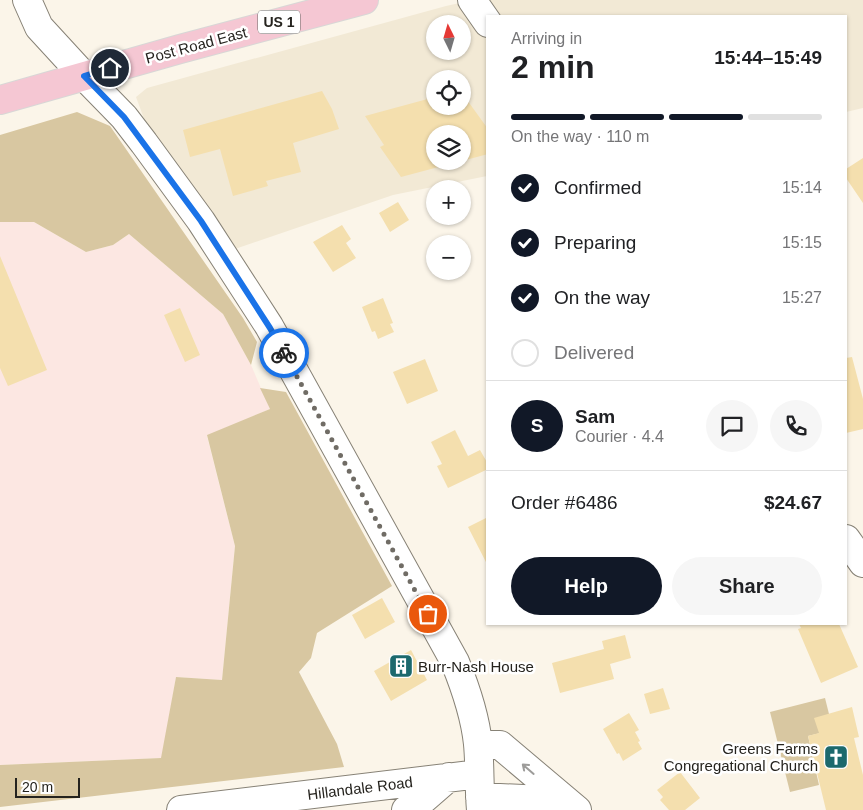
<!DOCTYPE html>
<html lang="en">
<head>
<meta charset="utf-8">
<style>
	:root { --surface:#fff; --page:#f6f6f6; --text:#202124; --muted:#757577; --line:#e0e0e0; --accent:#111827 }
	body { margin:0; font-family:Helvetica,sans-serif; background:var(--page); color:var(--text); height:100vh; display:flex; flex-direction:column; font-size:19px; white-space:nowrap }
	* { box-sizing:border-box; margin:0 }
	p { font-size:16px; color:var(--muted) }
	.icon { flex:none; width:28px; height:28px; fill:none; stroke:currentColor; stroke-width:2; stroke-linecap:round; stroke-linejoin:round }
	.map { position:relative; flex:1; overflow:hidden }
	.side { position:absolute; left:486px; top:15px; width:361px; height:610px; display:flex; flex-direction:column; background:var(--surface); border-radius:0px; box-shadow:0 1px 4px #0004 }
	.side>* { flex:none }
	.needle { width:32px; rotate:355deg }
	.fabs { position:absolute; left:426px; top:15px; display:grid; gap:10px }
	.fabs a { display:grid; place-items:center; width:45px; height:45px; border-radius:50%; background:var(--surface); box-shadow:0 1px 4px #0004; font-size:25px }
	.scale { position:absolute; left:15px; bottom:12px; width:65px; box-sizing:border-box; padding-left:5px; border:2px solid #25231e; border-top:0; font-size:14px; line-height:18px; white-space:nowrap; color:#25231e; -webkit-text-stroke:4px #fff; paint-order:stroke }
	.pin { position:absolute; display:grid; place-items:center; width:42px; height:42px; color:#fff; margin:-21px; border:2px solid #fff; border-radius:50%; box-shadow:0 1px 5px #0007 }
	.courier { position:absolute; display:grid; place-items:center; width:50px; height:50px; margin:-25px; border:4px solid #1a73e8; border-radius:50%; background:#fff; color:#222; box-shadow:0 1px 6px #0007 }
	.head em { font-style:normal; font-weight:600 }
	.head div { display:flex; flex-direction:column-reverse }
	.head { display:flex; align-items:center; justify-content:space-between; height:85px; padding:0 25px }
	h1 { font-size:32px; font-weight:600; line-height:38px }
	.bar { display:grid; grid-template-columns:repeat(4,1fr); gap:8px 5px; align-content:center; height:60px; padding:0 25px }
	.bar i { height:6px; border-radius:4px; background:var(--line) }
	.bar .selected { background:var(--accent) }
	.bar p { grid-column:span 4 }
	.line { display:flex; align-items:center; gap:12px; padding:0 25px; border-top:1px solid var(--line) }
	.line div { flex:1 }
	.round { display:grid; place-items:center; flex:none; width:52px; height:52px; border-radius:26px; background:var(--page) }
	ol { padding:0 25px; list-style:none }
	li { display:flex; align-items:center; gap:15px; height:55px }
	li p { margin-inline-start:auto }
	li .icon { padding:5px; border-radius:50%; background:var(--accent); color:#fff; stroke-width:4 }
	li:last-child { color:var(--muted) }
	li i { width:28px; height:28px; border:2px solid var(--line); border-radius:50% }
	.action { display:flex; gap:10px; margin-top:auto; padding:10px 25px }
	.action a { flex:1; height:58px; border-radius:30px; background:var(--accent); color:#fff; font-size:20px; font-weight:600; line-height:58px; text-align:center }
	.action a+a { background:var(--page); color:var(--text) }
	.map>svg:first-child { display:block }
</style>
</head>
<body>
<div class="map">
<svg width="863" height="810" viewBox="0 0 863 810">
	<rect width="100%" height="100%" fill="#fbf5e9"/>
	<path fill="#f2e9d5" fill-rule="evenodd" d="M473,0H863V108L846,112V16H488L487,176L393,195L235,249L146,124L136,97L147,88L446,6ZM435,24H462V51H435ZM435,79H462V106H435ZM435,134H462V161H435Z"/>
	<path fill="#fce7e2" d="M0,222H34L86,252L113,245L129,234L223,314L251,365L270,409L207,436L235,546L222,680L176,677L162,758L0,765Z"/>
	<path fill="#d8c7a1" d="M77,112L110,126L243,318L257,342L251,365L223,314L129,234L113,245L86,252L34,222H0V135Z
		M260,388L286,392L392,586L317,633L311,658L299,672L337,744L344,767L0,807V765L161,758L176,677L222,680L235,546L207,435L270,409Z
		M825,698L833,730L808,736L819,785L790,792L770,712Z"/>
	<path fill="#f4dfae" d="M322,91L332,109L339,129L293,143L301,172L266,181L268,186L233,196L220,149L190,157L183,130Z
		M462,93L488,129V154L462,161V134H435V161H461L401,177L380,147L384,145L365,116L435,97V106H462Z
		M863,158V203L846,178V169Z
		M398,202L409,220L390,232L379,213Z
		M342,225L351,239L346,243L356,258L333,272L313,242Z
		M0,256L47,370L8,386L0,368Z
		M383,298L393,323L390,324L394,332L378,339L375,331L372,332L362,307Z
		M180,308L200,355L185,362L164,315Z
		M852,357L863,399V429L846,433V358Z
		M425,359L438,391L407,404L393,372Z
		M455,430L468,456L480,450L488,464V469L448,488L437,466L442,464L431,442Z
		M488,517V566L468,527Z
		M382,598L395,622L365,639L352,615Z
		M799,624H839L858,667L821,683L798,629L801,628Z
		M625,635L631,658L610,664L614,679L560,693L552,663L604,649L602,641Z
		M411,650L427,680L391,701L374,671Z
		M663,688L670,709L650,714L644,694Z
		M852,707L859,737L854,738L863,775V810H826L808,736L819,733L814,718Z
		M629,713L639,730L635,732L640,741L638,742L642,749L623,761L619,753L617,754L603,729Z
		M680,772L700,798L685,810H669L660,800L663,797L657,790Z"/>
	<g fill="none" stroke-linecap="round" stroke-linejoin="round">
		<defs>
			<path id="minor" d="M27,0L39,27L84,76L124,117L144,143L201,221L269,326L455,662C466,689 475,715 478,744C480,766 479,788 481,810
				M472,0L488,23
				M846,539L863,563
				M478,745H500L577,810
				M480,797L565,801
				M181,810L479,774
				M406,810L419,803L449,777"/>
			<path id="major" d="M0,100L180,49L364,0"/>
		</defs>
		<use href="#minor" stroke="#878276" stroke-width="30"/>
		<use href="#major" stroke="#d8d7d6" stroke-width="30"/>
		<use href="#minor" stroke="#fff" stroke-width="28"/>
		<use href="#major" stroke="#f5c7d3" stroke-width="28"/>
	</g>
	<defs><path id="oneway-shaft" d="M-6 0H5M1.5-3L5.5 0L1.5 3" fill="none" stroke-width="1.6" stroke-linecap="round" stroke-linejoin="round" transform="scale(1.25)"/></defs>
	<use stroke="#9d9c9a" href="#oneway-shaft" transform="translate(528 769) rotate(-139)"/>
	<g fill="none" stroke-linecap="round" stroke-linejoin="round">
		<path stroke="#706c65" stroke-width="5" stroke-dasharray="0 9" d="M284,353L428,614"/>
		<path stroke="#1a73e8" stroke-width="6" d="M110,68L84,76L124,117L201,221L270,328L284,353"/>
	</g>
	<defs>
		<symbol id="building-square" viewBox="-11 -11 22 22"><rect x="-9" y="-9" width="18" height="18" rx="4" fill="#1c696d" stroke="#fff"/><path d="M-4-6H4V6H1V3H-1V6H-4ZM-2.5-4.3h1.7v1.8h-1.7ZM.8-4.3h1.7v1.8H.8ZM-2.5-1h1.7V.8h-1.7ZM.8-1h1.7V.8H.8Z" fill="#fff"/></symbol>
		<symbol id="church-square" viewBox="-11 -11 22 22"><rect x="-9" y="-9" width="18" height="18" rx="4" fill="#1c696d" stroke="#fff"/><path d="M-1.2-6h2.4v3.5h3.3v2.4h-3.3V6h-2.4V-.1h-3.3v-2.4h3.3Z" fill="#fff"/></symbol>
	</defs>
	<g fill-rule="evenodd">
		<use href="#building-square" x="387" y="652" width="28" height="28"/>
		<use href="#church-square" x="822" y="743" width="28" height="28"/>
	</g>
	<g text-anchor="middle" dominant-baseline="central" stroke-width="5" stroke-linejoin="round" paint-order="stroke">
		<rect fill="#fff" stroke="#666562" stroke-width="1" x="258" y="10.5" width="42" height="23" rx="4"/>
		<g font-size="14" font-weight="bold" fill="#25231e">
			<text x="279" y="22">US 1</text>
		</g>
		<g font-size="15" fill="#25231e" stroke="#fff">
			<text transform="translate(196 45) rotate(-15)">Post Road East</text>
			<text transform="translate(360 788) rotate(-7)">Hillandale Road</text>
		</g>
		<g font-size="15" fill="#25231e" stroke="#fff" text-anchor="start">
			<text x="418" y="666">Burr-Nash House</text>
			<text x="818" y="748" text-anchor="end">Greens Farms<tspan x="818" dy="17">Congregational Church</tspan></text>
		</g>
	</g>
</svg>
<div class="fabs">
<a><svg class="needle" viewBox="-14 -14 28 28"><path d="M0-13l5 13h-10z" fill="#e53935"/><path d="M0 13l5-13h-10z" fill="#757577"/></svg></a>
<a><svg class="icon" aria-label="locate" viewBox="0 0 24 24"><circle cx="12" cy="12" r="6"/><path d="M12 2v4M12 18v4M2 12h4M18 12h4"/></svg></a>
<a><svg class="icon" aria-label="layers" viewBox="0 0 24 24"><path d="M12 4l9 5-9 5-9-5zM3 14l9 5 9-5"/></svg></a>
<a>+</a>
<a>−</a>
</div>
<div class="scale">20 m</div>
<div class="pin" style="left:428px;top:614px;background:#ea580c"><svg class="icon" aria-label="bag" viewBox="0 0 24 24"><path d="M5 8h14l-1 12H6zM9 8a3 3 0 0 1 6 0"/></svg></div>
<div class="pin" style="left:110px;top:68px;background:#1f2937"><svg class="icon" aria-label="home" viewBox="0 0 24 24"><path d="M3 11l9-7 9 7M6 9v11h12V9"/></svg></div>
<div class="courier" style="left:284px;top:353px"><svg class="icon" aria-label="bike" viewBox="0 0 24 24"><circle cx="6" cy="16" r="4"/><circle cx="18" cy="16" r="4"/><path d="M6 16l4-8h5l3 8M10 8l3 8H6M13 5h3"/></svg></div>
<section class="side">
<div class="head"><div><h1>2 min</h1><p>Arriving in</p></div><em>15:44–15:49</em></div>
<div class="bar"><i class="selected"></i><i class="selected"></i><i class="selected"></i><i></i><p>On the way · 110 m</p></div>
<ol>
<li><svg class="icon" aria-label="check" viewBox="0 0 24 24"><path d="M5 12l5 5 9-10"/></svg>Confirmed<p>15:14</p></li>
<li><svg class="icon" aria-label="check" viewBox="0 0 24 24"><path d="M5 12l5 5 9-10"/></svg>Preparing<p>15:15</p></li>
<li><svg class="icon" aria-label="check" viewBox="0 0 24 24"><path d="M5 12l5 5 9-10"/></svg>On the way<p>15:27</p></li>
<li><i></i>Delivered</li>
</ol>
<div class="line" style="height:90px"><b class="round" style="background:var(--accent);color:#fff">S</b><div><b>Sam</b><p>Courier · 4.4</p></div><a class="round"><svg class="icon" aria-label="chat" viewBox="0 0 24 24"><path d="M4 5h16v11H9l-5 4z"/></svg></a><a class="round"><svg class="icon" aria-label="phone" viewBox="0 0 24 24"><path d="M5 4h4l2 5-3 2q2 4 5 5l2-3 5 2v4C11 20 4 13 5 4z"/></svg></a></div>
<div class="line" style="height:65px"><div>Order #6486</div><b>$24.67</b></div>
<div class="action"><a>Help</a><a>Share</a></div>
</section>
</div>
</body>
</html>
